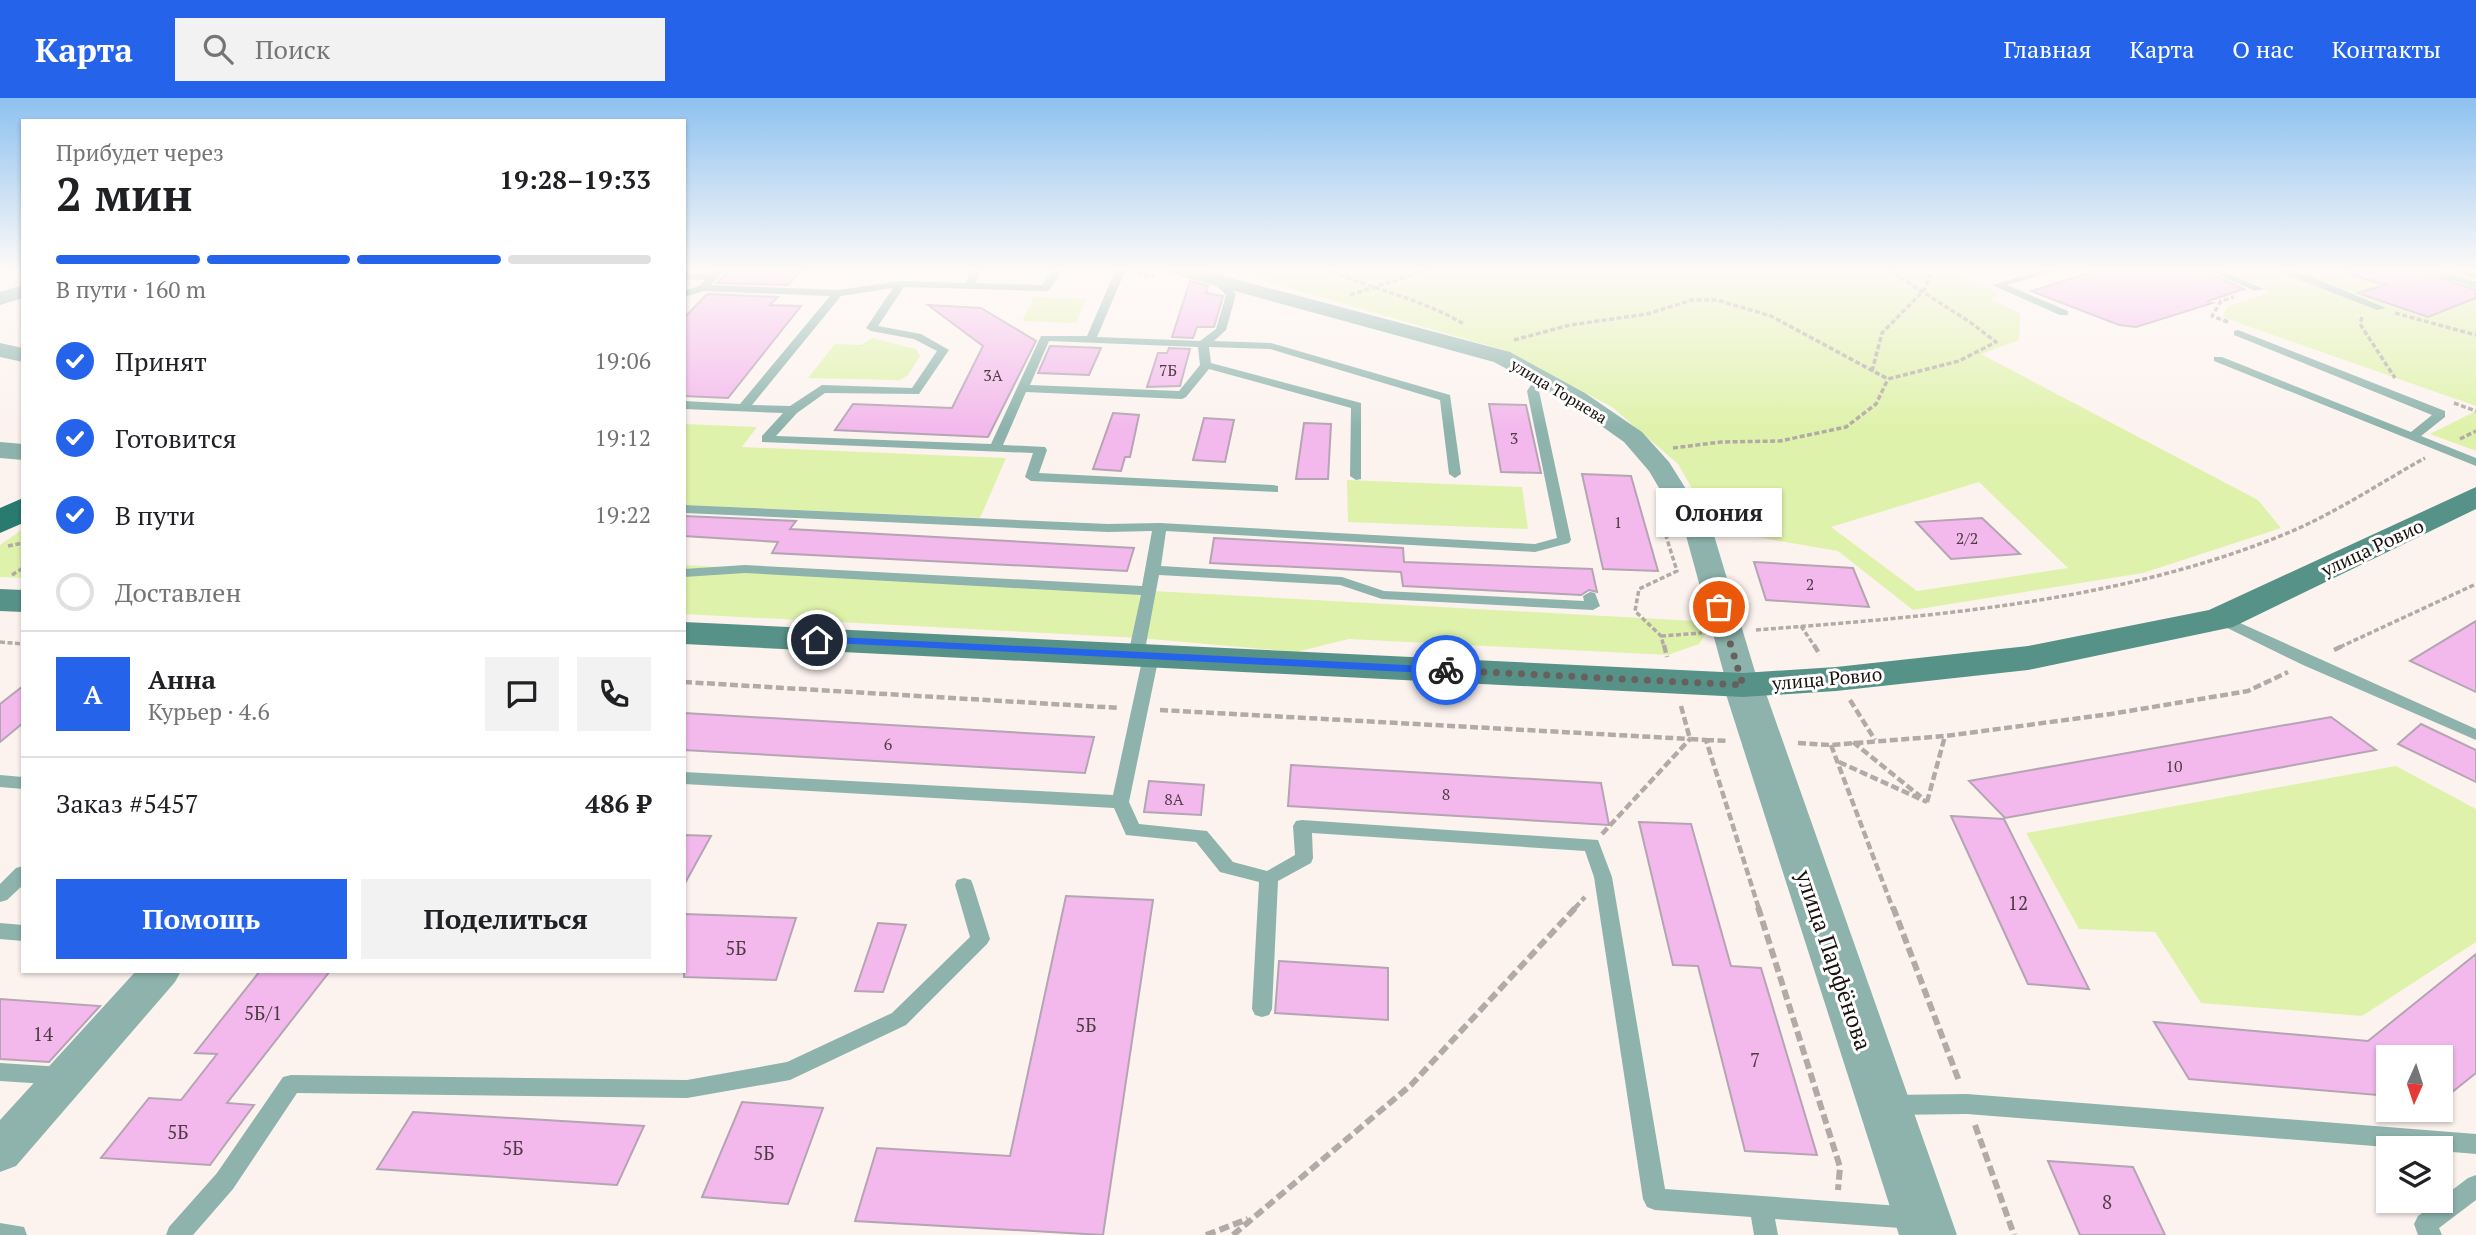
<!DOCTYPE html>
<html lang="ru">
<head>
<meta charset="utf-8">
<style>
	:root { --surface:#fff; --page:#f2f2f2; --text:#202124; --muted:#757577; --line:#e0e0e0; --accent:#2563eb }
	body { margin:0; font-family:"PT Serif",serif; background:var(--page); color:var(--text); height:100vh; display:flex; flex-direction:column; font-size:26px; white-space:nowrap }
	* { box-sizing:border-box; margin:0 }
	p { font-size:23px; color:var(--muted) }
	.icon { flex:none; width:38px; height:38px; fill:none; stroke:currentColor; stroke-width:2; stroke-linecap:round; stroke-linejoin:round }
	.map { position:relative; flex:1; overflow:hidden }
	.panel { position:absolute; left:21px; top:21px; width:665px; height:854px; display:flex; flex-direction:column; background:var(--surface); border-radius:0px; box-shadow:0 2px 5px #0004 }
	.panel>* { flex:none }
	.needle { width:46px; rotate:183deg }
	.buttons { position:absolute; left:2376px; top:947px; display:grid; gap:14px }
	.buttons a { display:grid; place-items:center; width:77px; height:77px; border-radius:0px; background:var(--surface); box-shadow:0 2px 5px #0004; font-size:35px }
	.pin { position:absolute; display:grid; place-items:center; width:60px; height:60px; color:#fff; margin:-30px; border:4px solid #fff; border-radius:50%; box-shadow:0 2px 7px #0007 }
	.courier { position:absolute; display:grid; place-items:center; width:70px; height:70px; margin:-35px; border:5px solid #2563eb; border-radius:50%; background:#fff; color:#222; box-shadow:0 2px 9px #0007 }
	.bubble { position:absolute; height:49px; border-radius:0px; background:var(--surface); box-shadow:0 2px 5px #0004; font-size:23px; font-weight:600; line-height:49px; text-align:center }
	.overview em { font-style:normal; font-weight:600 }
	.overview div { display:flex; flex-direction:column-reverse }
	.overview { display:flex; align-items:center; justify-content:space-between; height:119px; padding:0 35px }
	h1 { font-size:46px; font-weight:600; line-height:52px }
	.bar { display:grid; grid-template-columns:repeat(4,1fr); gap:10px 7px; align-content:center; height:84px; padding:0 35px }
	.bar i { height:9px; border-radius:5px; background:var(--line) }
	.bar .active { background:var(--accent) }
	.bar p { grid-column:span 4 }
	.line { display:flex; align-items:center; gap:18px; padding:0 35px; border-top:2px solid var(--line) }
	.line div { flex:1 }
	.round { display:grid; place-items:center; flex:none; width:74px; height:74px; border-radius:0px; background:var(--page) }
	ol { padding:0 35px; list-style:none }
	li { display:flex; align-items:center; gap:21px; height:77px }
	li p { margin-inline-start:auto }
	li .icon { padding:7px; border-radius:50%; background:var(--accent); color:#fff; stroke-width:4 }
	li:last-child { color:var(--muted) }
	li i { width:38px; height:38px; border:4px solid var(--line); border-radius:50% }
	.primary-button { display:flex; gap:14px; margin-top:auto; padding:14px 35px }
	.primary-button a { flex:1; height:80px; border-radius:0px; background:var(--accent); color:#fff; font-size:28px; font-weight:600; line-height:80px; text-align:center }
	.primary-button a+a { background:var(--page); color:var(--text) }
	header { display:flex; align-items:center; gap:42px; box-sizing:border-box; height:98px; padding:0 35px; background:var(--accent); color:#fff }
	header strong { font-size:33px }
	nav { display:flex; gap:38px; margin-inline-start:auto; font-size:24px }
	.search { width:490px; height:63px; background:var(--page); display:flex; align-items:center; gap:18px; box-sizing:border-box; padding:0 24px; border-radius:0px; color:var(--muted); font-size:26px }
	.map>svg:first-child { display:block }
</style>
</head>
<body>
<header>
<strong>Карта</strong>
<div class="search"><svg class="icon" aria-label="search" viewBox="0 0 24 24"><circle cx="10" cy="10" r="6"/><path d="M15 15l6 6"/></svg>Поиск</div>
<nav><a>Главная</a><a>Карта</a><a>О нас</a><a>Контакты</a></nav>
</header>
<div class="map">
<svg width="2476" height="1137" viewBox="0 0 2476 1137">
	<rect width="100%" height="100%" fill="#fcf3ef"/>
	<path fill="#dff2ab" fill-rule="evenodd" d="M1222,171H1949L1998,194L1991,202L2020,215L2019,242L1981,256L2258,402L2281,430L2143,475L1913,512L1838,453L1716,432L1678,366L1612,309L1504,252ZM1979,384L2068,470L1917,493L1831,429Z
		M2227,171H2450L2476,178V308L2222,219L2227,209L2268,195L2261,187L2228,176Z
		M1034,199L1086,201L1076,225L1022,223Z
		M872,240L916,251L920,258L908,277L900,282L808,280L835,246L861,247Z
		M2476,313V353L2430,336Z
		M684,326L757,329L742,349L1006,360L980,420L684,407Z
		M1347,382L1522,389L1528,431L1348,424Z
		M23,431V480L0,479V447Z
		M684,467L1713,524L1699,546L1668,557L1349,541L1296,554L1139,540L684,516Z
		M2396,668L2476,711V844L2362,918L2201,905L2155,834L2079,831L2026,735Z"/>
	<path fill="#f3b9ec" stroke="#b5a4b3" stroke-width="2" d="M731,171H803L788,187L717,185Z
		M2102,171H2199L2244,191L2208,203L2213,205L2136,229L2119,227L2031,193Z
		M2350,171H2414L2476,192V200L2428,219L2358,195L2385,187L2349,176Z
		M1190,183L1208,188L1206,195L1223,198L1214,229H1197L1193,240L1172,239Z
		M707,196L778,199L770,207L801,208L728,300L684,298V220Z
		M928,207L981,210L1036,243L988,339L835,332L853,306L952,310L983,248Z
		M1050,248L1101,250L1089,277L1038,275Z
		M1169,250L1190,251L1180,288L1147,289L1158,255H1167Z
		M1489,306L1526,307L1541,375L1501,374Z
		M1113,315L1139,317L1130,359H1125L1121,373L1093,371Z
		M1204,320L1234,322L1225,364L1193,362Z
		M1304,325L1331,326L1328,381H1296Z
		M1582,376L1631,378L1658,473L1603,471Z
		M684,418L796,423L790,431L1134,450L1127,473L772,455L778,444L684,438Z
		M1982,420L2020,456L1951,461L1916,424Z
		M1214,440L1403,450L1404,464L1592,471L1597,494L1589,492L1581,497L1403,488L1401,474L1210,465Z
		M1754,464L1853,470L1869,509L1766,502Z
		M2476,523V594L2410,563Z
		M23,588V625L0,644V606Z
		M684,615L1094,639L1085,675L684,652Z
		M2331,619L2376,652L2005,720L1969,683Z
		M2421,626L2476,652V684L2398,646Z
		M1291,667L1601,685L1609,727L1288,708Z
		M1149,683L1204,687L1201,717L1144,714Z
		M1951,718L2004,721L2089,891L2028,886Z
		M1639,724L1691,726L1731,868L1761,870L1817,1057L1745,1053L1698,868L1673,867Z
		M684,737L711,738L684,787Z
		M1066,798L1153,802L1103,1137L855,1123L877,1050L1010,1058Z
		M684,816L796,820L776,882L684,879Z
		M878,825L906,827L883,894L855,893Z
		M2476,856V975L2441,1003V959H2389V998L2189,981L2154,924L2368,943Z
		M1279,863L1388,870V922L1275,915Z
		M260,873H330L227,1005L254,1007L210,1067L101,1060L149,1000L181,1002L217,956L195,955Z
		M0,901L100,908L49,964L0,961Z
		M742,1004L823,1010L788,1106L702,1099Z
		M413,1014L644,1028L617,1087L377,1071Z
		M2048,1063L2133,1069L2165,1137H2080Z"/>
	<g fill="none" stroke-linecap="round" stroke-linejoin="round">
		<path stroke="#b3aaa6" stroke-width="3.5" stroke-dasharray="5 2.5" stroke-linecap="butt" d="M1326,171C1371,191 1422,201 1464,226
			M1137,175L1155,179
			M1350,197L1429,171
			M2395,215L2476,237
			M2362,219L2360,226L2395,280
			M2228,224L2212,218L2221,203L2234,199
			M1514,242L1570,227L1647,216L1692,202H1717L1771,218L1888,281L1959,263L1996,244L1970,224L1887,171
			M1872,273L1882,235L1925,191L1932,171
			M2454,305L2476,313
			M2460,341L2476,333
			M1673,350L1721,344L1780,343L1846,329L1876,306L1888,281
			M1661,422L1677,473L1639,491L1635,513L1661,538L1664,549
			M8,448L23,445
			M12,477L23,470
			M1801,528L1815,549
			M1756,532C1936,518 2122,504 2290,434C2337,414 2380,385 2425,360
			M1661,538L1702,535
			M0,544L23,546
			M2340,549L2476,486"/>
		<path stroke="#b3aaa6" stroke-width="4.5" stroke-dasharray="8 3.5" stroke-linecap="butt" d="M1664,547L1667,559
			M1814,547L1820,557
			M2334,552L2344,547
			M684,584L1120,610
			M1850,602L1875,642
			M1681,608L1690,641L1706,642L1759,811
			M1160,612L1690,641
			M1706,642L1729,643
			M1853,644L1921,699
			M1798,645L1831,647L1945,638L2111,616L2248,593L2288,574
			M1831,647L1893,811
			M1839,664L1927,704
			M1927,704L1945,638
			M1602,736L1690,641
			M1574,811L1585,799"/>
		<path stroke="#b3aaa6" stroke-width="6" stroke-dasharray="10 4.5" stroke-linecap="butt" d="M1758,809L1840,1069L1838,1092
			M1893,809L1959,983
			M1975,1027L2014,1137
			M1206,1137L1248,1121
			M1233,1137L1411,987L1576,809"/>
		<path fill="#8db3ac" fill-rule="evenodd" d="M716,171H726L711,187L838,192L901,183L966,185L971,171H981L976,185L1042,187L1054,171H1064L1049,192L1045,193L904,189L878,228L921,236L949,252L919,296L825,295L797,315L776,338L991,346L1041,238H1087L1116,171H1126L1097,239L1200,243L1216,231L1226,197L1210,181L1219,179L1236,196L1226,232L1214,243L1271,245L1450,297L1461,376L1455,380L1449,376L1440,302L1270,251L1209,249L1211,265L1361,305V381L1356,382L1350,378L1351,310L1209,271L1186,299L1182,301L1026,294L1003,347L1045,349L1047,352L1039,375L1273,387L1278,388V394L1031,383L1025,379L1033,355L762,344V338L783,315L684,311V303L740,306L830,198L704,193L684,199V193L699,188L705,182L684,181V175L711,176ZM893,190L866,230L871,233L914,241L937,253L912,290L822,287L790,308L752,307L841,198ZM1049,243L1198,249L1200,267L1179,293L1030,287Z
			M2046,171H2061L2007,187L2068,213V217H2060L1992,187Z
			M2204,171H2217L2264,191L2255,193Z
			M2281,171H2292L2386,210L2377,212L2287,177Z
			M2418,171H2432L2476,184V190Z
			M2238,232L2445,313V319L2421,338L2476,360V368L2214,263V259H2222L2411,334L2432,317L2234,237V233Z
			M1541,277L1547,280L1539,293L1571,442L1569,445L1535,454L1166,433L1161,468L1342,479L1384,493L1584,503L1583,498L1590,494L1595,495L1600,508L1593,512L1382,501L1340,487L1159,477L1144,557L1136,562L1128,557L1141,497L745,475L684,479V471L745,467L1142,488L1152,433L1108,434L684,415V407L1108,426L1160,425L1535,446L1557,440L1527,293L1537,278Z
			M2220,516L2476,631V642L2303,567L2215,524L2212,521L2215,518Z
			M1151,553L1159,558L1129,704L1139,726L1207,733L1233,764L1267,773L1295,757L1293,728L1296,723L1302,722L1598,742L1612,779L1665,1091L1914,1109L1922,1112L1926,1120L1922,1128L1914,1131L1775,1121L1778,1137H1754L1751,1119L1655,1112L1647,1109L1643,1101L1594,779L1585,753L1312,735L1313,760L1311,765L1278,783L1272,911L1269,917L1262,919L1255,917L1252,911L1259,784L1220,774L1196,744L1126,737L1114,710L684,686V674L1113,697L1143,558Z
			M0,677L23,679V691L0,689Z
			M23,768V787L7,802L0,804V786L16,770Z
			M964,780L971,782L973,787L990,841L987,846L906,927L790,982L687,1000L297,995L233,1091L193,1137H166L169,1129L217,1075L283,979L291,977L687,982L787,964L892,915L970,839L955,787L957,782Z
			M0,825L23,827V843L0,841Z
			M0,965L62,969L70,971L73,978L70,985L62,987L0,983Z
			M1967,996L2476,1036V1056L2441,1053V1050H2399L1967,1016L1890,1017L1882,1014L1879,1007L1882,1000L1890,997Z
			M2476,1077V1102L2439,1130L2442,1137H2418L2414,1126L2418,1118L2468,1080Z
			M0,1125L24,1129L27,1137H0Z"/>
		<path fill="#8db3ac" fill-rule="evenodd" d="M1166,171H1197L1510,254L1585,295L1642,334L1669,364L1713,434L1759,587L1754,594L1743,597L1732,594L1727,587L1685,434L1649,373L1624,344L1569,305L1494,264L1169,175Z
			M2455,171H2476V180L2458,175Z
			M23,187V200L0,207V194Z
			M0,245L23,250V264L0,259Z
			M0,344L23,346V362L0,360Z
			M136,873H181L175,884L16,1068L0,1074V1022Z"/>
		<path fill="#8db3ac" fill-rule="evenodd" d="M1743,575L1757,578L1763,587L1957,1137H1899L1723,587L1729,578Z"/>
		<path fill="#579288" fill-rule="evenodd" d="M2476,389V411L2233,529L2028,572L1836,593L1743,599L684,546V524L1743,575L1836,569L2028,548L2209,512Z
			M0,491L23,492V514L0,513Z"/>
		<path fill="#297a6f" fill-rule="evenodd" d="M23,400V425L0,435V410Z"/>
	</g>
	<linearGradient id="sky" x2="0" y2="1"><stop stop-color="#8dc1f0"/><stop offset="0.52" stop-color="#fefaf8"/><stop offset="1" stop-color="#fefaf8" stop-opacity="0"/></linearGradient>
	<rect width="2476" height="330" fill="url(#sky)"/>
	<path fill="#2563eb" d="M817,538L1446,569L1452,572L1446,576L813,544L812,542Z"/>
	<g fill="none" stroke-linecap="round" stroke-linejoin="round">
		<path stroke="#68605c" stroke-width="7" stroke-dasharray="0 12.6" d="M1446,572L1743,587L1719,509"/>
	</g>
	<g text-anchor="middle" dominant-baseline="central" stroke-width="6" stroke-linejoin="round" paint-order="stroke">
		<g font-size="16" fill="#4f3b45">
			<text x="1168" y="272">7Б</text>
			<text x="993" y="277">3А</text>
			<text x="1514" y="340">3</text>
			<text x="1618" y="424">1</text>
			<text x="1967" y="440">2/2</text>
			<text x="1810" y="486">2</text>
			<text x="888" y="646">6</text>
			<text x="2174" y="668">10</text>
			<text x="1446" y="696">8</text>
			<text x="1174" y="701">8А</text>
		</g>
		<g font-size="16" fill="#18110d" stroke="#fff">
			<text transform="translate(1559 293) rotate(31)">улица Торнева</text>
		</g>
		<g font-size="19" fill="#18110d" stroke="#fff">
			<text transform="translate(2372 449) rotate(-25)">улица Ровио</text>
			<text transform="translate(1827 580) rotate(-5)">улица Ровио</text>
		</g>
		<g font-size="19" fill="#4f3b45">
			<text x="2018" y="804">12</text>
			<text x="736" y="849">5Б</text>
			<text x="263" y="914">5Б/1</text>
			<text x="1086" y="926">5Б</text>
			<text x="43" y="935">14</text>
			<text x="1755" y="961">7</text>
			<text x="178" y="1033">5Б</text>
			<text x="513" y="1049">5Б</text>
			<text x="764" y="1054">5Б</text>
			<text x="2107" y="1103">8</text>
		</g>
		<g font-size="23" fill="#18110d" stroke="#fff">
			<text transform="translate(1834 862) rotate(71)">улица Парфёнова</text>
		</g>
	</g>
</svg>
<div class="buttons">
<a><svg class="needle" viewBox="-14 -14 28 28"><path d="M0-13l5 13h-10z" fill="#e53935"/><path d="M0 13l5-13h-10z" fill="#757577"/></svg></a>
<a><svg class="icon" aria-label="layers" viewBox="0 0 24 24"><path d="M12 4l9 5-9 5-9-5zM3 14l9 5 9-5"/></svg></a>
</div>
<div class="pin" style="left:1719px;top:509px;background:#ea580c"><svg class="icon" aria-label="bag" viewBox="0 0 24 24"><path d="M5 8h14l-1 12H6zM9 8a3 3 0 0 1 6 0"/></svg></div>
<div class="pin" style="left:817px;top:542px;background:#1f2937"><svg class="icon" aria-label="home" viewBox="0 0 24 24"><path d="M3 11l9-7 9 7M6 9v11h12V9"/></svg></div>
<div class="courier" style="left:1446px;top:572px"><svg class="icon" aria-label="bike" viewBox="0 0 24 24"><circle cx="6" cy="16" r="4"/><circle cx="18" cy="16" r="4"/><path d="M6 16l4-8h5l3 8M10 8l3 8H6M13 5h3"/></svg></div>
<div class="bubble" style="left:1656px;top:390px;width:126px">Олония</div>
<section class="panel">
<div class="overview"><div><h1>2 мин</h1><p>Прибудет через</p></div><em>19:28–19:33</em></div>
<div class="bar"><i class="active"></i><i class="active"></i><i class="active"></i><i></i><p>В пути · 160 m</p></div>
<ol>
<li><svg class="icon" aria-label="check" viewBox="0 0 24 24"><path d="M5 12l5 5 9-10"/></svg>Принят<p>19:06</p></li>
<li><svg class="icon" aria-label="check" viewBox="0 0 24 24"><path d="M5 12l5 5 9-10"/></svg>Готовится<p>19:12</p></li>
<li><svg class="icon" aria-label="check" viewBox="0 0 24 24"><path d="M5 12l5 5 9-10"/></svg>В пути<p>19:22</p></li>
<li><i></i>Доставлен</li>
</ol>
<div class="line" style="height:126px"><b class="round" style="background:var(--accent);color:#fff">А</b><div><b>Анна</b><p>Курьер · 4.6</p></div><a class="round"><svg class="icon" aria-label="chat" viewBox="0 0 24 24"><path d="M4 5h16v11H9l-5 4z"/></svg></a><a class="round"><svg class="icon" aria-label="phone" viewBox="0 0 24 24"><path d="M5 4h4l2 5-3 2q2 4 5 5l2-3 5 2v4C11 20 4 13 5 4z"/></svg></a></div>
<div class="line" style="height:91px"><div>Заказ #5457</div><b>486 ₽</b></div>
<div class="primary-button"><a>Помощь</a><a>Поделиться</a></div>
</section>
</div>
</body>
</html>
